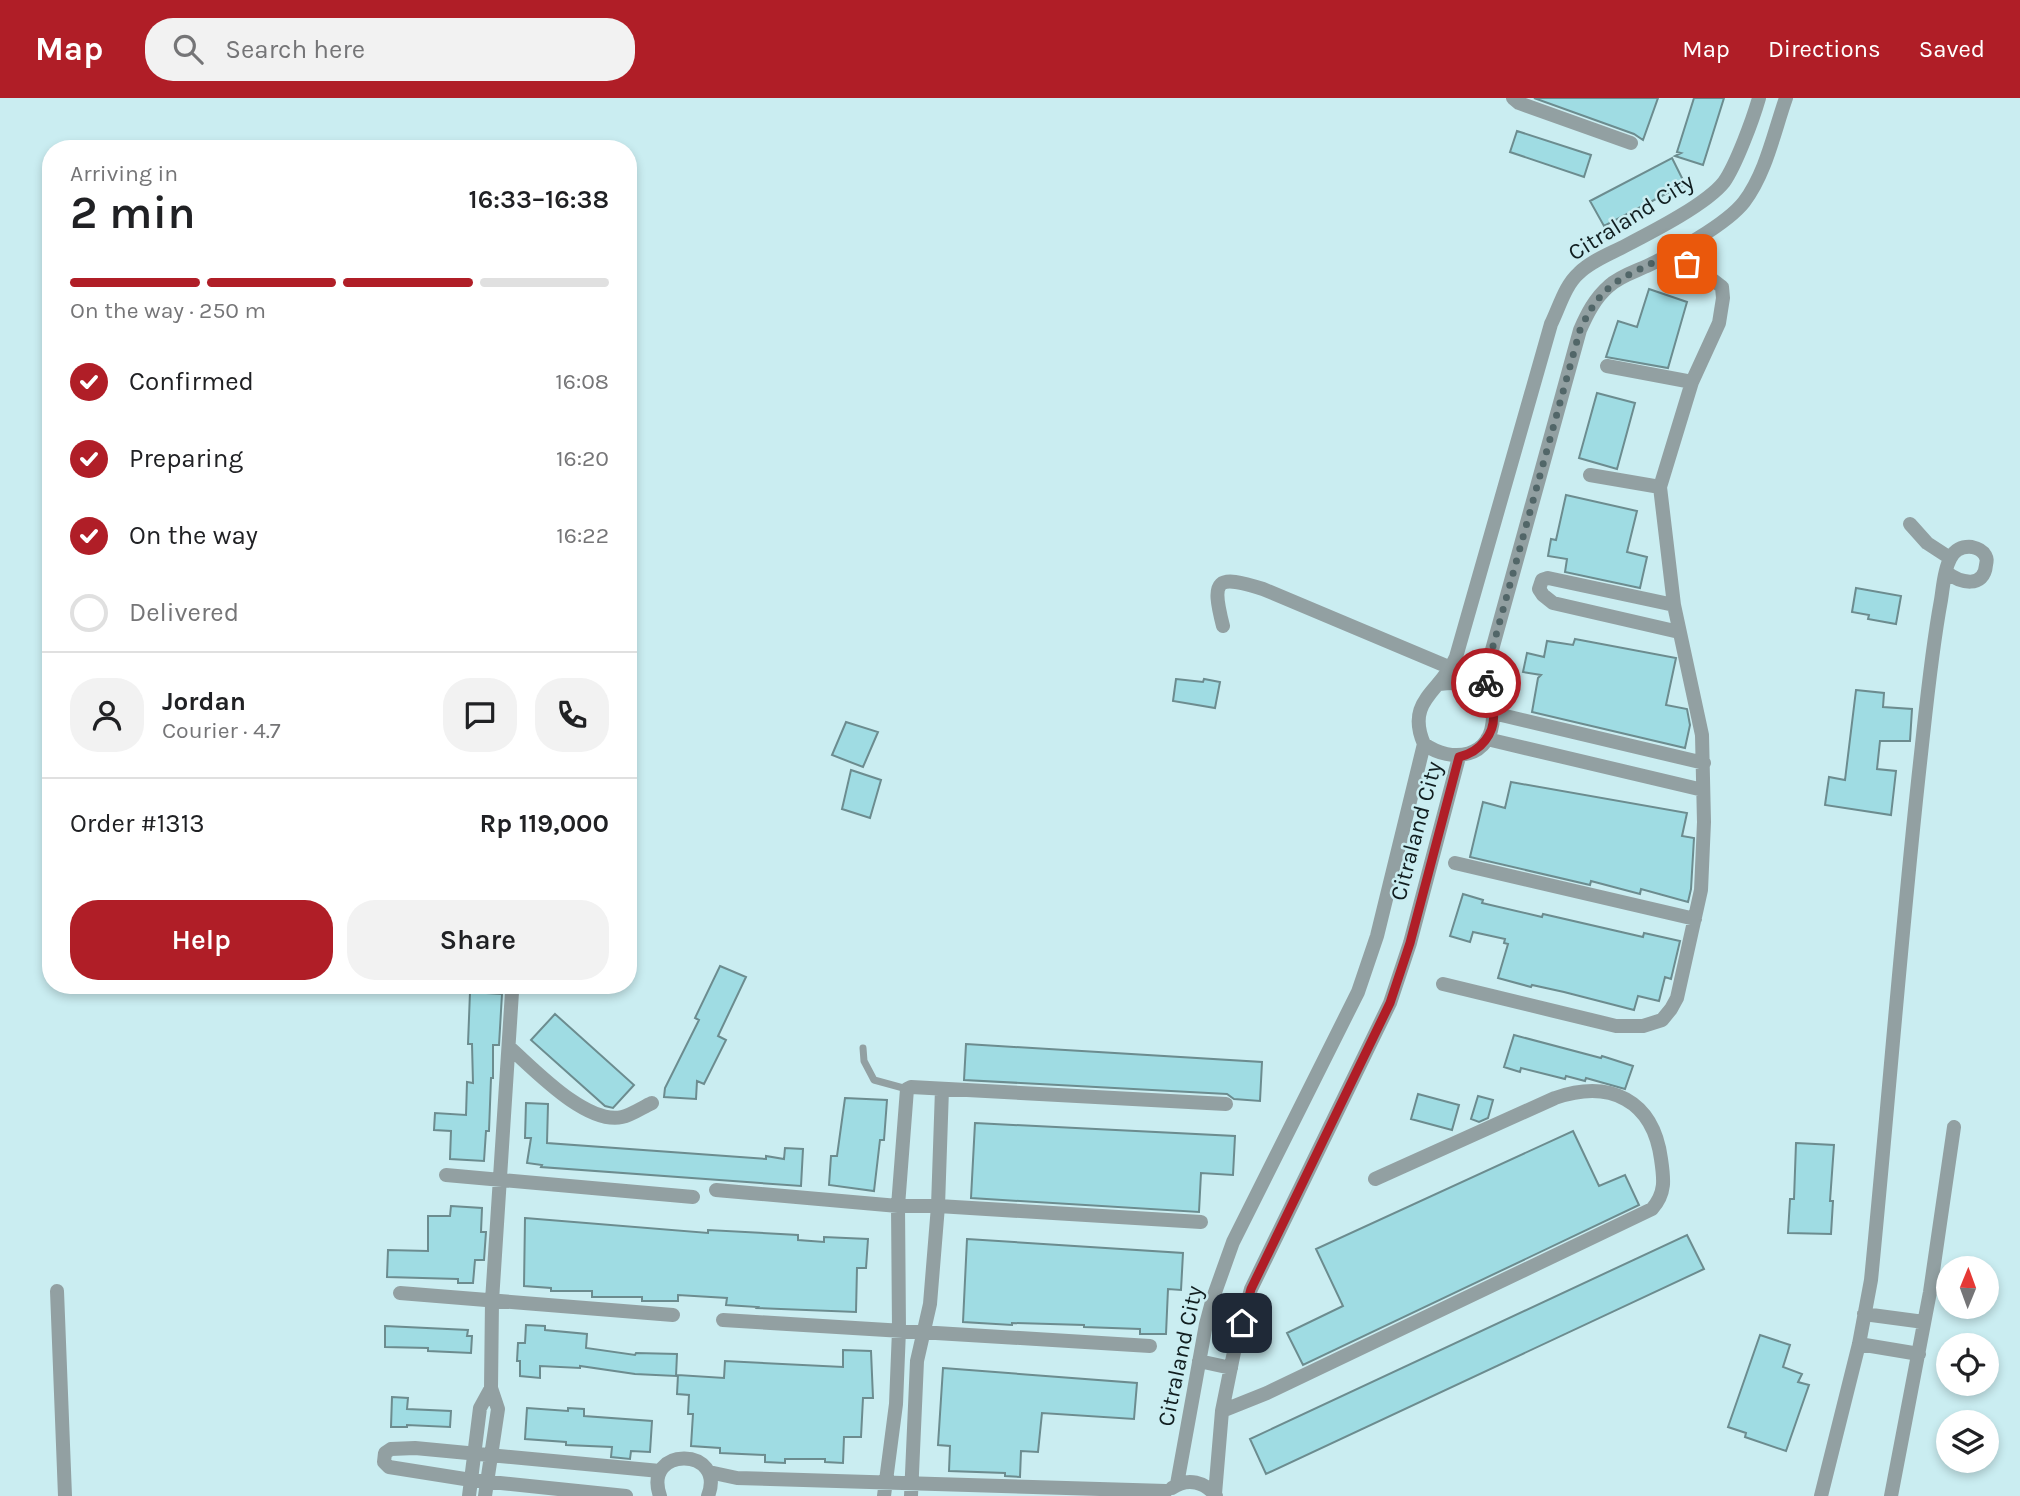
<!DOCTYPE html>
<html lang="en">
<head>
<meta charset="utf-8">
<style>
	:root { --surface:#fff; --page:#f2f2f2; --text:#202124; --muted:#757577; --line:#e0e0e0; --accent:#b01e27 }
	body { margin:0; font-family:Karla,sans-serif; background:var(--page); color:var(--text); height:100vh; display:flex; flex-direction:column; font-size:26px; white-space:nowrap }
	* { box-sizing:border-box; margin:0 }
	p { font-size:23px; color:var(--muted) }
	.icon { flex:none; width:38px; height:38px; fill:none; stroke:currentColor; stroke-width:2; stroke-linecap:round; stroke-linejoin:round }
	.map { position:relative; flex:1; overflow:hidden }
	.drawer { position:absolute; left:42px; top:42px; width:595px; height:854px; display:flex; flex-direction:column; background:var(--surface); border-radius:28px; box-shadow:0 4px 10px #0003 }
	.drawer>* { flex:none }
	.needle { width:46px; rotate:1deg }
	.controls { position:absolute; left:1936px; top:1158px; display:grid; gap:14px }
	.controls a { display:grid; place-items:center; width:63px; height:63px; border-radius:50%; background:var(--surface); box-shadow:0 4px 10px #0003; font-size:35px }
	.pin { position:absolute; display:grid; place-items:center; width:60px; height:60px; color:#fff; margin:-30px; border-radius:14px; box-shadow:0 4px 10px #0006 }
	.courier { position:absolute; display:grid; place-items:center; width:70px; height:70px; margin:-35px; border:5px solid #b01e27; border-radius:50%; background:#fff; color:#222; box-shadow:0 2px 9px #0007 }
	.head em { font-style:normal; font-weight:600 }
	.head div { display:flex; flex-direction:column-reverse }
	.head { display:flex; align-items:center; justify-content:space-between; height:119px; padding:0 28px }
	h1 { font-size:46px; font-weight:600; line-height:52px }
	.bar { display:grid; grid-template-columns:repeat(4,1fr); gap:10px 7px; align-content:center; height:84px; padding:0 28px }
	.bar i { height:9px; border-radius:5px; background:var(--line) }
	.bar .on { background:var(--accent) }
	.bar p { grid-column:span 4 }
	.line { display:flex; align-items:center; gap:18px; padding:0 28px; border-top:2px solid var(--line) }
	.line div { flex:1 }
	.round { display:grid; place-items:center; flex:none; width:74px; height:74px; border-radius:28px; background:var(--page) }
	ol { padding:0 28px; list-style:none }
	li { display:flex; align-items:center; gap:21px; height:77px }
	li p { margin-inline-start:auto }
	li .icon { padding:7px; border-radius:50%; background:var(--accent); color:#fff; stroke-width:4 }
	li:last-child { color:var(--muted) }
	li i { width:38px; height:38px; border:4px solid var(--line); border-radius:50% }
	.primary-button { display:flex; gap:14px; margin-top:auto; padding:14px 28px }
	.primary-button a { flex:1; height:80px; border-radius:28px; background:var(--accent); color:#fff; font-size:28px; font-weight:600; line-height:80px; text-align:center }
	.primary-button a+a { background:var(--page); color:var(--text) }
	header { display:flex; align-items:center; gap:42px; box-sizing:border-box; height:98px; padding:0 35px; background:var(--accent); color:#fff }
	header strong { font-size:33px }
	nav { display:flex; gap:38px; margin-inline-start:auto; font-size:24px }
	.search { width:490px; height:63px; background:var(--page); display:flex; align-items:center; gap:18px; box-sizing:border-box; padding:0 24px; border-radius:28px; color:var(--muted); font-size:26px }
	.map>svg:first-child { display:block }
</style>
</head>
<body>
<header>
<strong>Map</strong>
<div class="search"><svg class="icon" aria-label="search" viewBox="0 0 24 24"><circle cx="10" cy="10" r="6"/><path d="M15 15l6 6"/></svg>Search here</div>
<nav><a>Map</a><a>Directions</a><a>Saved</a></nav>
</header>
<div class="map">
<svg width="2020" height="1398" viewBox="0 0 2020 1398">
	<rect width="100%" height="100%" fill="#caedf1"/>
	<path fill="#9fdce3" stroke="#6c8c8f" stroke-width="2" d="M1534,0H1658L1643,42L1634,36Z
		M1694,0H1724L1703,67L1675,58L1681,55L1677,54Z
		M1517,33L1591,57L1584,79L1510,54Z
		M1672,60L1685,86L1604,128L1590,103Z
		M1649,191L1687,204L1668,270L1606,259L1618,223L1637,229Z
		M1597,295L1635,305L1617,371L1579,360Z
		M1566,397L1637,413L1627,454L1647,459L1640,490L1565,474L1567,461L1548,458L1551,441L1556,442Z
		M1856,490L1901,498L1896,526L1868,521L1869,517L1852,514Z
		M1575,541L1676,560L1666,607L1687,611L1690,627L1685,650L1532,614L1538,580L1541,577L1523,574L1527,555L1544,559L1547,543L1573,547Z
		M1176,581L1203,584L1204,581L1220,584L1215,610L1173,603Z
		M1856,592L1884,595L1883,609L1912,611L1910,643H1880L1877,671L1896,673L1891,717L1825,707L1829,679L1845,682Z
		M846,624L878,634L863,669L832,657Z
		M851,672L881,682L870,720L842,711Z
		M1511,684L1687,715L1682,738L1694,740L1691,791L1688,804L1641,791L1640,796L1591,783L1590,787L1470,759L1483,704L1505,710Z
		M1463,796L1483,802L1482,805L1542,819L1543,816L1643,839L1644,835L1680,843L1671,881L1665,879L1659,903L1638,898L1634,912L1564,894L1532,887L1531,889L1498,880L1508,846L1504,845L1505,841L1473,834L1470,844L1450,838Z
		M720,868L746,879L718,938L726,942L704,986L697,983L696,1001L664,999L665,990L699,922L695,920Z
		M470,894L502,896L499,947H493V980H491L489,1033H486L484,1063L450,1061L451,1033L434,1032L435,1015L466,1017L467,984L473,985L472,946H468Z
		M555,916L634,987L613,1010L605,1008L531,942Z
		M1514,937L1601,960L1602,958L1633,968L1625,991L1586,980L1585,983L1566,978L1565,981L1521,970L1520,974L1504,969Z
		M966,946L1262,964L1260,1003L1234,1001L1227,996L964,982Z
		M1418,996L1459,1007L1452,1032L1411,1021Z
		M1478,998L1493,1002L1488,1020L1479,1024L1471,1021Z
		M845,1000L887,1002L884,1042H880L874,1093L829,1087L831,1058H837Z
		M526,1005L548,1006L547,1045L766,1061V1058L784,1061L785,1050L803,1051L801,1088L541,1069L542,1067L527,1065L531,1040H525Z
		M975,1025L1235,1038L1233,1077L1201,1075L1199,1114L971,1100Z
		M1573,1033L1599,1088L1625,1077L1639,1107L1303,1267L1287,1235L1343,1208L1316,1151Z
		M1796,1045L1834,1047L1830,1103H1833L1831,1136L1788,1135L1790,1101H1794Z
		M451,1108L482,1110L481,1134H486L484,1162H475L473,1185H458V1181L387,1179L388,1152L428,1153V1118H450Z
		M525,1120L708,1135V1132L798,1137V1142L824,1144V1139L868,1141L866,1170H857L856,1214L757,1210L758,1209L726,1207L727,1200L678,1197V1203H642V1199H592V1193H551V1190L524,1188Z
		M1687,1137L1704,1171L1266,1376L1250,1341Z
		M967,1141L1183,1155L1181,1192L1168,1191L1166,1236H1140V1231L1084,1229V1227L1012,1225V1227L963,1224Z
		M526,1227L545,1228V1232L587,1236L586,1250L635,1257L636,1255L677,1256L676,1278L635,1276L580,1268V1270L540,1268V1280L520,1278V1263H517L518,1245H525Z
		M385,1228L468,1232L467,1238H472L471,1255L428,1253V1250L385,1249Z
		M1760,1237L1790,1247L1783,1269L1802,1276L1798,1284L1809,1287L1786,1353L1745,1339L1746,1335L1728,1329Z
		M843,1252L871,1253L873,1300H863L861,1339H844L843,1365L825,1364V1361H785V1365L765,1364V1357L720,1355V1350L691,1348L693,1316H688L689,1297L677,1296L678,1277L724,1280L725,1263L843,1269Z
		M943,1270L1137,1285L1134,1321L1042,1315L1038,1354L1021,1353L1020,1379L1005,1378V1375L949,1373L950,1348L938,1347Z
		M392,1299L408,1300L407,1311L451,1313L450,1329L407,1327V1329H391Z
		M527,1310L568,1313V1310L584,1311V1318L652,1323L650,1354L631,1353L630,1361L611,1359L612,1349L566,1347V1344L525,1341Z"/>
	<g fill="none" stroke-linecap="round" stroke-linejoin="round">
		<path stroke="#92a0a2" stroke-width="7" d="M863,950L864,963L874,982L907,991"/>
		<path stroke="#92a0a2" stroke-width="14" d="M1513,0L1519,5L1631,45
			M1607,268L1692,284
			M1590,377L1660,389
			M1910,426L1927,445L1950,460
			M1674,507L1548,480L1542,482L1539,491L1543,497L1553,505L1679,534
			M1223,528C1211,481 1216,476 1263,491L1451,570
			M1439,586C1457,584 1474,584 1487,598
			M1493,615L1704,665
			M1487,641L1703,692
			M1424,646C1452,666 1492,660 1493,619C1494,610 1489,605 1487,598C1484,589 1486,579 1487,570L1580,232C1587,216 1595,200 1609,188C1620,178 1634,174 1647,168C1673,156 1727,126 1744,104C1766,75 1774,34 1786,0
			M1455,765L1695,821
			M1443,886L1616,928H1643L1662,922L1671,911L1677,900L1701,792L1704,724L1702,637L1674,507L1660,389L1692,284L1719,225L1723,200L1722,189L1705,176L1669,156
			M509,949C534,971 586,1027 622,1019C632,1017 643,1009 652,1005
			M446,1077L693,1099
			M716,1092L898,1108H938L1201,1124
			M57,1193L65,1398
			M400,1195L673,1217
			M1864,1216L1924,1224
			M723,1222L1150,1248
			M1859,1246L1919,1256
			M1199,1263L1231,1270
			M1222,1313L1267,1295L1652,1111C1666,1095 1664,1081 1661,1061C1653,1002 1610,981 1555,1000L1375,1081
			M709,1374L737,1380L1166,1393
			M1177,1386L1206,1226L1213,1200L1233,1144L1358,894L1377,838L1424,646C1405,602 1441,594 1456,559L1551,226C1559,210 1565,187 1579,175C1590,164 1607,157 1621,150C1648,136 1706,107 1724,84C1736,67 1753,21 1759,0
			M1172,1390C1188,1379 1205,1384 1216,1398
			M1215,1396L1222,1313L1235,1249L1251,1191L1390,905L1410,845L1459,659
			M469,1398L480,1310L491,1290
			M485,1398L498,1311L491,1290L492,1203L512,894
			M626,1398L471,1382L389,1369L384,1364L385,1355L391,1351L415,1350L660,1373
			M660,1398C642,1347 727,1349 708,1398
			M884,1398L896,1306L899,1232L898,1108L907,991L911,989L1226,1006
			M911,1398L917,1263L930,1206L938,1108L942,991
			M1821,1398L1859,1246L1871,1182C1888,1010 1901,837 1920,665C1926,611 1931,556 1941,502C1943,490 1944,472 1950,461C1954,452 1962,448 1972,449C1977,450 1982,452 1985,457C1987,461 1987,462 1986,467C1984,491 1960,485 1946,474
			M1891,1398L1930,1194L1954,1029"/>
	</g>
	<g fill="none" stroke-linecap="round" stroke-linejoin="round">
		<path stroke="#516668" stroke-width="7" stroke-dasharray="0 12.6" d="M1486,585L1487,570L1580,232C1604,180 1623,182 1669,156L1687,166"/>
		<path stroke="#b01e27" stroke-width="9" d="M1242,1225L1251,1191L1390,905L1410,845L1459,659C1480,654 1497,635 1493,612C1491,603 1487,595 1486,585"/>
	</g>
	<g text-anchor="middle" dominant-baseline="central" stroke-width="5" stroke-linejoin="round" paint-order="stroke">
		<g font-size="23" fill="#101d1f" stroke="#caedf1">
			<text transform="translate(1631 119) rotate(-32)">Citraland City</text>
			<text transform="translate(1416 733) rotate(-75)">Citraland City</text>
			<text transform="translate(1180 1258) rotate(-78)">Citraland City</text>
		</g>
	</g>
</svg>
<div class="controls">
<a><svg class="needle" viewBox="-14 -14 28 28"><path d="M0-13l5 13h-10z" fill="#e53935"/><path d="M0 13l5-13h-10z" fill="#757577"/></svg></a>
<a><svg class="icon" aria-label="locate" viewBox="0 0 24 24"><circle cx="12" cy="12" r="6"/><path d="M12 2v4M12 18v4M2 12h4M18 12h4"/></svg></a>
<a><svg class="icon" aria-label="layers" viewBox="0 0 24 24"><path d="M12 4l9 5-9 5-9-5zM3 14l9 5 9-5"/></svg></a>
</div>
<div class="pin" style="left:1687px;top:166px;background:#ea580c"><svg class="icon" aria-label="bag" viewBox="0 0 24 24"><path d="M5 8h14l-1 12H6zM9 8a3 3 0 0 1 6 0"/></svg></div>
<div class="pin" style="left:1242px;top:1225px;background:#1f2937"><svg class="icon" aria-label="home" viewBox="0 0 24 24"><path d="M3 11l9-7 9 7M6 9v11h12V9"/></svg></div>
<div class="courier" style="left:1486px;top:585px"><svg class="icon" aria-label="bike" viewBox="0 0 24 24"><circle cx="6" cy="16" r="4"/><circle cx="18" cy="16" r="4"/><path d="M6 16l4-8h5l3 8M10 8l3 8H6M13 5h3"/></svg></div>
<section class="drawer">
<div class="head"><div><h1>2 min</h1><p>Arriving in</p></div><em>16:33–16:38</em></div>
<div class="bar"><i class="on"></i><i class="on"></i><i class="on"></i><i></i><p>On the way · 250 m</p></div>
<ol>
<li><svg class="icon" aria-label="check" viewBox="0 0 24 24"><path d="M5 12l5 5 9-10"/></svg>Confirmed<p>16:08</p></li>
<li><svg class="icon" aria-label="check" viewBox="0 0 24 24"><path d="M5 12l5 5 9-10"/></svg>Preparing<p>16:20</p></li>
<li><svg class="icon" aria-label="check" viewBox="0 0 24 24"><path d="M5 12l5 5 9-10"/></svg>On the way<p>16:22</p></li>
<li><i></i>Delivered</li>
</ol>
<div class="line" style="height:126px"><a class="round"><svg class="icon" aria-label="person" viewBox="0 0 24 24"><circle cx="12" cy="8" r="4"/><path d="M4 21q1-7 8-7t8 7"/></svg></a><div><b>Jordan</b><p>Courier · 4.7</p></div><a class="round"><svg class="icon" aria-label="chat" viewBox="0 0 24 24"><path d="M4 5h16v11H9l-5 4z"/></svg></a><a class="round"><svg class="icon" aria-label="phone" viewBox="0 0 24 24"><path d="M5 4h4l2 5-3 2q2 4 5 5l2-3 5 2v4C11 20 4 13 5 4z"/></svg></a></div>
<div class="line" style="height:91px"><div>Order #1313</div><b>Rp 119,000</b></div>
<div class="primary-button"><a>Help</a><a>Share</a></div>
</section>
</div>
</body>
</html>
